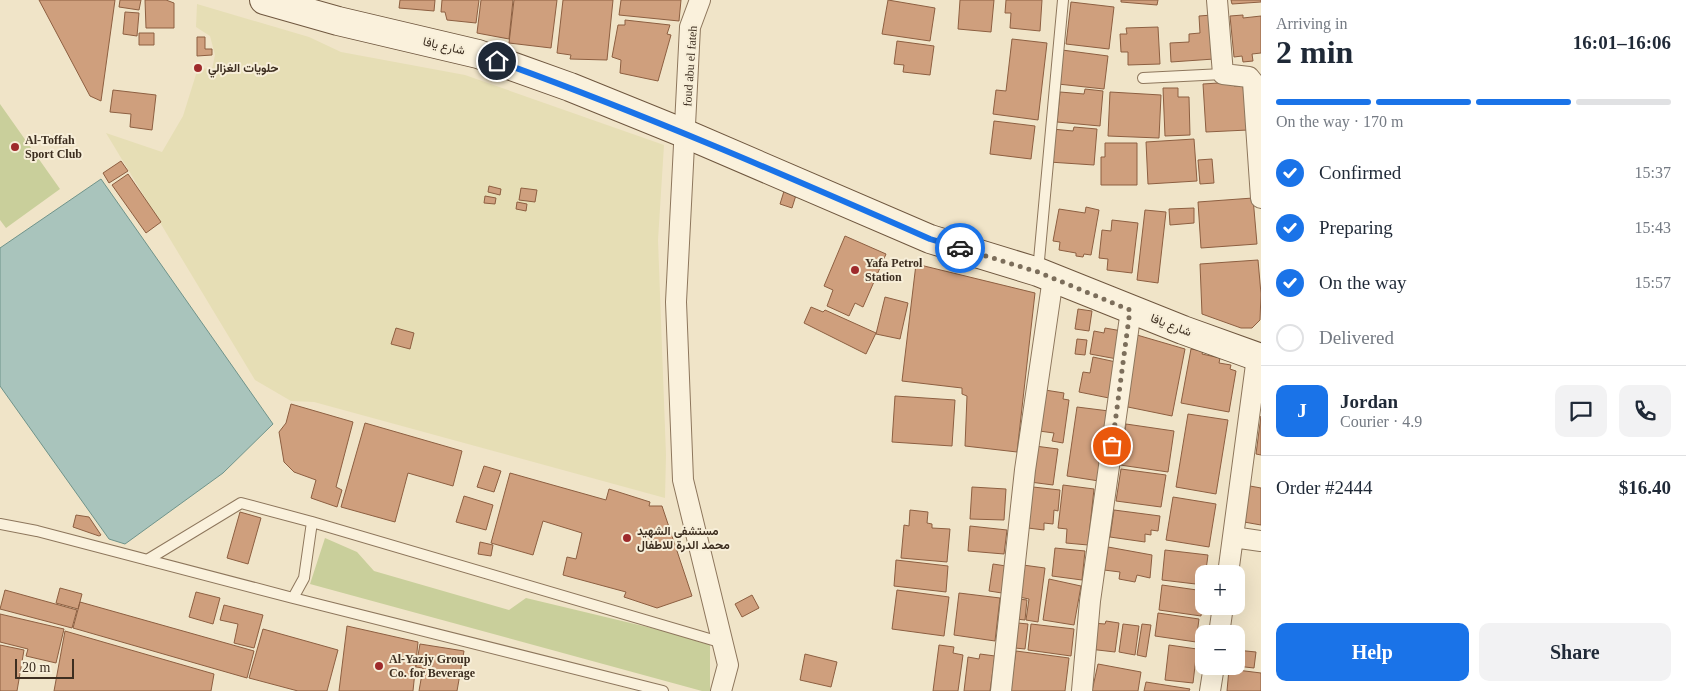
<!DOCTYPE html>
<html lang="en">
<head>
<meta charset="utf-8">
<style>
	:root { --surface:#fff; --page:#f2f2f3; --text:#1f2937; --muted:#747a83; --line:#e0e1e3; --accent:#1a73e8 }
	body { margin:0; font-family:"Times New Roman",Vazirmatn,serif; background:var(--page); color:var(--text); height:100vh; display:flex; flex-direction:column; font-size:19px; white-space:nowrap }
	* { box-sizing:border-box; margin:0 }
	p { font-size:16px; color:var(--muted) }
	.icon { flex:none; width:28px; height:28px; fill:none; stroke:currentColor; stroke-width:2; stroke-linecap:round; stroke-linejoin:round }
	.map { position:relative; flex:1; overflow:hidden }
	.drawer { display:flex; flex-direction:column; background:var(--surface); width:425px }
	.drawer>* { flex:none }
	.tools { position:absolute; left:1195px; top:565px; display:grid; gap:10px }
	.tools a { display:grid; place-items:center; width:50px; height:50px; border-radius:10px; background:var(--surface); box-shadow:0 5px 20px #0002; font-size:25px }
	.scale { position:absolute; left:15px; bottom:12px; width:59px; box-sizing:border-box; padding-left:5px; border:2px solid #3d2e20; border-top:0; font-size:14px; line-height:18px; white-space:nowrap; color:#3d2e20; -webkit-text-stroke:4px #f7eed8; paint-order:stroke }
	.pin { position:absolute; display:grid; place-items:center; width:42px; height:42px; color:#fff; margin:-21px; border:2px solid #fff; border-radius:50%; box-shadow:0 1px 5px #0007 }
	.courier { position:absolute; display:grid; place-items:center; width:50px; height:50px; margin:-25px; border:4px solid #1a73e8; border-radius:50%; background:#fff; color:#222; box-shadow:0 1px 6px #0007 }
	.headline em { font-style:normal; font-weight:800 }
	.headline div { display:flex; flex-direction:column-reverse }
	.headline { display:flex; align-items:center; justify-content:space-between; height:85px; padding:0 15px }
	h1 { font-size:32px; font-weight:800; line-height:38px }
	.bar { display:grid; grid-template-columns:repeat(4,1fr); gap:8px 5px; align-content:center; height:60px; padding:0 15px }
	.bar i { height:6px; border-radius:4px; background:var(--line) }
	.bar .selected { background:var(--accent) }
	.bar p { grid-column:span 4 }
	.line { display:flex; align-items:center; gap:12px; padding:0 15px; border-top:1px solid var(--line) }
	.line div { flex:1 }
	.round { display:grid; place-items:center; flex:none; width:52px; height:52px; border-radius:10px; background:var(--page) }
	ol { padding:0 15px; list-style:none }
	li { display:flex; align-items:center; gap:15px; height:55px }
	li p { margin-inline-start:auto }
	li .icon { padding:5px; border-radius:50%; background:var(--accent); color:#fff; stroke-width:4 }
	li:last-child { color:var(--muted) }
	li i { width:28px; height:28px; border:2px solid var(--line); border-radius:50% }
	.action { display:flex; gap:10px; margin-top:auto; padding:10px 15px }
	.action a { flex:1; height:58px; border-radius:10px; background:var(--accent); color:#fff; font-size:20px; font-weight:800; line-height:58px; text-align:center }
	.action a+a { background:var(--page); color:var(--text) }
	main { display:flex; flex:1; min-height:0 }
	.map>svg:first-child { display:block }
</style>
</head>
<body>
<main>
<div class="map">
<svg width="1261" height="691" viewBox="0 0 1261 691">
	<rect width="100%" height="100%" fill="#f0e4c8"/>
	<path fill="#e6deb5" d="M197,4L309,37L341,52L465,75L664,145L658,240L666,455L665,498L314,402L291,401L255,380L106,133L162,152L183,116L198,68L212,69L215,55L210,36L196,27Z"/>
	<path fill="#c9cf9b" d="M0,104L60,189L6,228L0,220Z
		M325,538L357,552L374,571L509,610L526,598L710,642V691H702L310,584Z"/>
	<path fill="#a9c4bc" stroke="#6f938a" d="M101,179L273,424L223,473L125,544L109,539L0,386V248Z"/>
	<path fill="#cf9f7d" stroke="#8d5f41" d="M39,0H115L101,101L90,96Z
		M120,0H141L139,10L119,7Z
		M145,0H166L174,3V28H146Z
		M400,0H435L434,11L399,8Z
		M442,0H479L476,23L447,20L445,12H441Z
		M481,0H513L509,39L477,33Z
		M514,0H557L551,48L509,43Z
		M563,0H613L607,60L570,59L571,55L557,53Z
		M621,0H681L679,21L619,15Z
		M888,0L935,8L930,41L882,34Z
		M960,0H994L991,32L958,29Z
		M1006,0H1042L1040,31L1010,28L1011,13H1005Z
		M1121,0H1158L1157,5L1121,2Z
		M1231,0H1261V2L1232,4Z
		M1071,2L1114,7L1109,49L1066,44Z
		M125,12L139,13L137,36L123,34Z
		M1212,15L1214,59L1171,62L1170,43L1189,42V34L1200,33L1199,16Z
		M1243,15V18L1261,16V53L1252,54L1253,61L1243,62L1242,56L1234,57L1230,16Z
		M625,20L670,25L667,34L671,35L658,81L620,73L621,60L612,57L618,25H625Z
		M1158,27L1160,64L1128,65V52H1121L1120,34H1127L1126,28Z
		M139,33H154V45H139Z
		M197,37H205V49H212V55L197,56Z
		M1012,39L1047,43L1038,120L993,114L996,90L1006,91Z
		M897,41L934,46L930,75L903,72L904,65L894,64Z
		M1062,50L1108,56L1104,89L1058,84Z
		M1234,82V86H1243L1244,96H1246L1248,130L1206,132L1203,84Z
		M1163,88H1178V97H1189L1190,135L1165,136Z
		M1085,89L1103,91L1100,126L1057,122L1060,92L1084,94Z
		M113,90L156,95L152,130L130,127L131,114L110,112Z
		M1110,92L1161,95L1159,138L1108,136Z
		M994,121L1035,126L1031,159L990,154Z
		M1074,127L1097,129L1094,165L1049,162L1052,129L1073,131Z
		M1194,139L1197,181L1148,184L1146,142Z
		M1105,143H1137V185H1101V157H1105Z
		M1212,159L1214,183L1200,184L1198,160Z
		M121,161L128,171L109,183L103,173Z
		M128,174L161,222L146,233L112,185Z
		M489,186L501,189L500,195L488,192Z
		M521,188L537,190L535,202L519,200Z
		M785,188L797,192L792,208L780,204Z
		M485,196L496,198L495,204L484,203Z
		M1253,198L1257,244L1201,248L1198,202Z
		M517,202L527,204L526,211L516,209Z
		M1086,207L1099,210L1091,255L1084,254L1083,257L1076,256V253L1059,250L1060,242L1053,241L1059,209L1085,213Z
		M1194,208V223L1170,225L1169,209Z
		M1145,210L1166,212L1158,283L1137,280Z
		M1112,220L1138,223L1132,273L1107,270L1108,259L1099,258L1102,230L1111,231Z
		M845,236L886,254L863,307L855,303L849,316L827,306L833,290L824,286Z
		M1258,260L1261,294L1260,320L1252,328H1241L1202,314L1200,264Z
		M916,264L1035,293L1017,452L965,446L967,396L962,394V388L902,381Z
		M885,297L908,303L900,339L876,334Z
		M811,307L823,312L825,310L876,333L866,354L804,323Z
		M1078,309L1092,311L1089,331L1075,329Z
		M396,328L414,333L410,349L391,344Z
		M1105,328L1122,331L1117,359L1090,354L1094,331L1104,333Z
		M1137,335L1185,349L1172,416L1123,406Z
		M1077,339L1087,340L1085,355L1075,354Z
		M1191,349L1203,351L1202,354L1220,358L1219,363L1231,365L1230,369L1236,371L1229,412L1181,403Z
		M1093,357L1116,362L1109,398L1079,392L1083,372L1090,373Z
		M1045,390L1064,393L1063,399L1069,400L1063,443L1052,441L1054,433L1039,431Z
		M895,396L955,400L952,446L892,442Z
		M291,404L353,422L336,487L342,490L337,507L311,498L316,480L294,472L284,462L279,432L286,423Z
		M1077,407L1109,411L1099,481L1067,476Z
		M1188,414L1228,420L1216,494L1176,487Z
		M1261,416V455L1256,454Z
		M365,423L462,451L453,486L408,473L395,522L341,507Z
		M1126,424L1174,431L1168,472L1120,465Z
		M1035,446L1058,449L1053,485L1030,482Z
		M484,466L501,471L494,492L477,487Z
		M1121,469L1166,475L1161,507L1116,501Z
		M510,473L606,500L609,489L650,502L649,506H662L692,596L657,608L624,597L626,592L563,575L567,557L576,559L582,533L543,521L533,555L491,543Z
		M1063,485L1094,489L1088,545L1066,543L1067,529L1058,528Z
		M1250,486L1261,488V525L1244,522Z
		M972,487L1006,489L1004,520L970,519Z
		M1033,487L1060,490L1058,511L1054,510L1053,524L1044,523V530L1028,528Z
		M464,496L493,505L486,530L456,522Z
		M1173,497L1216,504L1209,547L1166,540Z
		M910,510L928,512L927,523L932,524V528L950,529L947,562L901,558L904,525L909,526Z
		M1114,510L1160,516L1158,531L1151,530V535L1145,534V542L1110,537Z
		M240,512L261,518L248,564L227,558Z
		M76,515L89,517L101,535L99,536L73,527Z
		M970,526L1007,530L1004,554L968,551Z
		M480,542L493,545L491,556L478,554Z
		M1108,547L1152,555L1150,578L1137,575L1135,582L1119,579L1120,572L1104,570Z
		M1055,548L1085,551L1082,580L1052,576Z
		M1165,550L1208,555L1204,585L1162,580Z
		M896,560L948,566L946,592L894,586Z
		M993,564L1006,566L1002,593L989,591Z
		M1023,565L1045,568L1038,622L1026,620L1029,599L1019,597Z
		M1049,579L1081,586L1074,625L1043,620Z
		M1162,585L1204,591L1201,616L1159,610Z
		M60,588L82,594L78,609L56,603Z
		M5,590L77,610L72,628L0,609Z
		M897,590L949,597L944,636L892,629Z
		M196,592L220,598L213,624L189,617Z
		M959,593L1000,598L995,641L954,635Z
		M752,595L759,608L742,617L735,604Z
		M1019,599L1027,600L1025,620L1016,619Z
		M80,602L254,651L247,678L73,628Z
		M224,605L263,615L254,648L234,643L238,624L220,620Z
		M1158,613L1199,619L1196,642L1155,636Z
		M0,614L64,629L56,663L26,656L28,649L0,642Z
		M1106,621L1119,623L1115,652L1089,649L1092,623L1105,624Z
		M1018,623L1028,624L1025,649L1015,648Z
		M1031,624L1074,629L1071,656L1028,650Z
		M1123,624L1139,626L1135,655L1119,652Z
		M1142,624L1151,625L1146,657L1137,655Z
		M347,626L418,642L413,691H339Z
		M263,629L338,650L327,691H298L249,678Z
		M65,631L214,674L211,691H54Z
		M420,644L464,651L457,691H419L423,668L416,667Z
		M0,645L24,650L17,691H0Z
		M939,645L954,647L953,653L963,655L958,691H933Z
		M1169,645L1197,649L1193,683L1165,680Z
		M1236,650L1256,652L1254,668L1236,666Z
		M1016,651L1069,658L1065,691H1010Z
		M805,654L837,662L831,687L800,680Z
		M980,654L995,656L990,691H964L968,657L979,659Z
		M1098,664L1141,672L1138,691H1092Z
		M1229,669L1261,673V691H1227Z
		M1146,682L1190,689L1189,691H1144Z"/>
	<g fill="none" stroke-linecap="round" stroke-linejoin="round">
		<defs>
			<path id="lane" d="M1143,78L1223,74
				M1038,271L1063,0
				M0,524L37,531L293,598L304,578L312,522L723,643
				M147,560L241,503L312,522
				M293,598L663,691"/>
			<path id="street" d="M700,0L690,27L676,302L683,480L728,665L721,691
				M1217,0L1223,74L1249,77L1253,82L1261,198
				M1233,537L1261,541
				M1228,574L1257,357
				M1219,634L1223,606
				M1001,691L1025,470L1053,278
				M1082,691L1090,601L1131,310
				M1210,691L1214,666"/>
			<path id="secondary" d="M264,0L338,21L478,54L570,87L686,134L930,239L1038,272L1183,330L1261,358"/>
		</defs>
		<use href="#lane" stroke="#8d765c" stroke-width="12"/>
		<use href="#street" stroke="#8d765c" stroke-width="22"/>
		<use href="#secondary" stroke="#6f573f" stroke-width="30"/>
		<use href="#lane" stroke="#faf1dc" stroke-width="10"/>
		<use href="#street" stroke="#faf1dc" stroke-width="20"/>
		<use href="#secondary" stroke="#faf1dc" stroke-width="28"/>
	</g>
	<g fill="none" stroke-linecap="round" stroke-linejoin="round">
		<path stroke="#7c6e5b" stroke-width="5" stroke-dasharray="0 9" d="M960,248L1038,272L1130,310L1112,446"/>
		<path stroke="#1a73e8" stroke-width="6" d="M497,61C644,114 787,176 930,239L960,248"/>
	</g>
	<g fill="#9e2a2b" stroke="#f7eed8" stroke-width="2">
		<circle cx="198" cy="68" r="5"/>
		<circle cx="15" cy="147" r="5"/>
		<circle cx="855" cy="270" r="5"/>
		<circle cx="627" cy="538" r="5"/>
		<circle cx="379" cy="666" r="5"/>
	</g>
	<g text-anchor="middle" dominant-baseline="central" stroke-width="4" stroke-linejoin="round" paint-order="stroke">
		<g font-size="12" fill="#3d2e20" stroke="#f7eed8">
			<text transform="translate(444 46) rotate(13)">شارع يافا</text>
			<text transform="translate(690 66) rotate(-86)">foud abu el fateh</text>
			<text transform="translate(1171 325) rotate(21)">شارع يافا</text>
		</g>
		<g font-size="12" font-weight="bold" fill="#3d2e20" stroke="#f7eed8" text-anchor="start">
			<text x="208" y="68">حلويات الغزالي</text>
			<text x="25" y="140">Al-Toffah<tspan x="25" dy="14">Sport Club</tspan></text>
			<text x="865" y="263">Yafa Petrol<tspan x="865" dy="14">Station</tspan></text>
			<text x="637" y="531">مستشفى الشهيد<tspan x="637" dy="14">محمد الدرة للاطفال</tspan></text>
			<text x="389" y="659">Al-Yazjy Group<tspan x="389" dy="14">Co. for Beverage</tspan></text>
		</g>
	</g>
</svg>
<div class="tools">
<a>+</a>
<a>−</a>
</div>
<div class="scale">20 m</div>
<div class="pin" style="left:1112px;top:446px;background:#ea580c"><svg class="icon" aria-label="bag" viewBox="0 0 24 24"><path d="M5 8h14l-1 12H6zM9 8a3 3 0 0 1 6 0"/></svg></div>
<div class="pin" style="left:497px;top:61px;background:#1f2937"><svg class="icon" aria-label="home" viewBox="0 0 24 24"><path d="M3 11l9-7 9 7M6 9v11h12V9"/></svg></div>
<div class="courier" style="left:960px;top:248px"><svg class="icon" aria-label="car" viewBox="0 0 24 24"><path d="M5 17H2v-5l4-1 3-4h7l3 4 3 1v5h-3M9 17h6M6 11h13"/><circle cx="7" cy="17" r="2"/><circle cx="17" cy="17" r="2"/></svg></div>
</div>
<section class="drawer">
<div class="headline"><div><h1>2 min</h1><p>Arriving in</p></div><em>16:01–16:06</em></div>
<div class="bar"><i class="selected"></i><i class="selected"></i><i class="selected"></i><i></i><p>On the way · 170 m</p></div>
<ol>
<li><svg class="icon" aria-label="check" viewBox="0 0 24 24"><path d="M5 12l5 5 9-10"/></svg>Confirmed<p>15:37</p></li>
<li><svg class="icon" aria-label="check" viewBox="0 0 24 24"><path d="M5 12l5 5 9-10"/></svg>Preparing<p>15:43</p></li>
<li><svg class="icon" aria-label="check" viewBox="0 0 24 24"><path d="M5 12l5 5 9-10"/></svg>On the way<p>15:57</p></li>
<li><i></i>Delivered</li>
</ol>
<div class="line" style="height:90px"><b class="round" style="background:var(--accent);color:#fff">J</b><div><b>Jordan</b><p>Courier · 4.9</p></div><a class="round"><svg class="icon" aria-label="chat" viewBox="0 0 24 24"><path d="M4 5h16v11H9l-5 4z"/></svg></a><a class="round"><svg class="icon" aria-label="phone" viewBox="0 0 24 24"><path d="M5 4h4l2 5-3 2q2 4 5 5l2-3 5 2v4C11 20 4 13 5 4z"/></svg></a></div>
<div class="line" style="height:65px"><div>Order #2444</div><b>$16.40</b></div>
<div class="action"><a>Help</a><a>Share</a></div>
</section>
</main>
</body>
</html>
